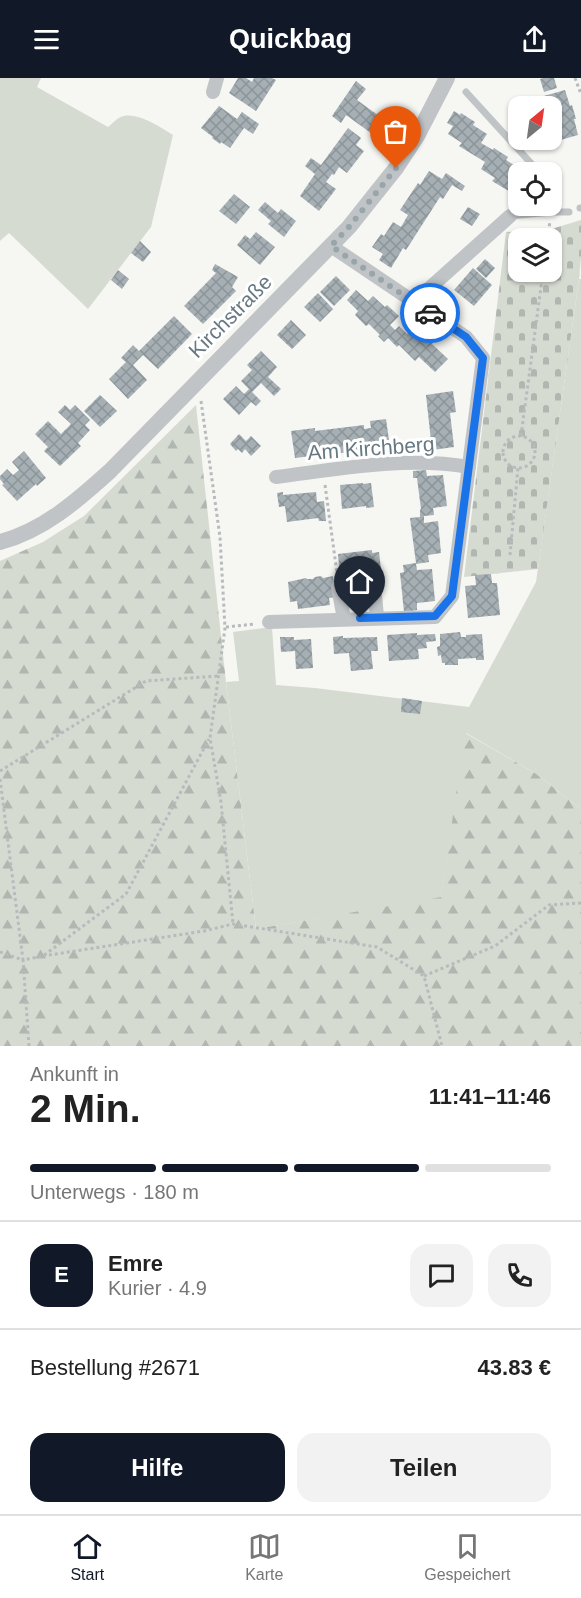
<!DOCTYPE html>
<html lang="de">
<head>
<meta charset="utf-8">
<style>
	:root { --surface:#fff; --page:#f2f2f2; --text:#222; --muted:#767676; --line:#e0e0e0; --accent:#111827 }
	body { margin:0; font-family:Helvetica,sans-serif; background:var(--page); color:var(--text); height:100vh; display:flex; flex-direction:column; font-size:22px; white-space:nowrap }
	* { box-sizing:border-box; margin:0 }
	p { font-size:20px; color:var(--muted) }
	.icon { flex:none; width:33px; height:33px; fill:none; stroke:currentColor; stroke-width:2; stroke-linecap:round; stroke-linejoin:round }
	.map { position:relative; height:968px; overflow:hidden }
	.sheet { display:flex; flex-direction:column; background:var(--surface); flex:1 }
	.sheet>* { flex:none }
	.needle { width:39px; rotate:29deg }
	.fabs { position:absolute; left:508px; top:18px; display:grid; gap:12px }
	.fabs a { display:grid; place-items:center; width:54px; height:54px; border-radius:12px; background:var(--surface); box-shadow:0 2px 4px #0004; font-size:30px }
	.pin { position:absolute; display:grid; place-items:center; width:51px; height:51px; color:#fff; margin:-62px -26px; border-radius:50% 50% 50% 0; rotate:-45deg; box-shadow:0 0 6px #0007 }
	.pin .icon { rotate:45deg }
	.courier { position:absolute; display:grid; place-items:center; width:60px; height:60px; margin:-30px; border:4px solid #1a73e8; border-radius:50%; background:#fff; color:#222; box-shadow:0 2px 8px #0007 }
	.headline em { font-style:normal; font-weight:800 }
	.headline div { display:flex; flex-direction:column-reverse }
	.headline { display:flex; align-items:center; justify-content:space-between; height:102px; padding:0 30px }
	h1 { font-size:39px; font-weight:800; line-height:45px }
	.bar { display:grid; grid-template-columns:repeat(4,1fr); gap:9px 6px; align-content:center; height:72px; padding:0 30px }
	.bar i { height:8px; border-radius:4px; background:var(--line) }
	.bar .current { background:var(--accent) }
	.bar p { grid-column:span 4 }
	.line { display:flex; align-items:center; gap:15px; padding:0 30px; border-top:2px solid var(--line) }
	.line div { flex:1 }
	.round { display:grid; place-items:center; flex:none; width:63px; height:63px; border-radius:18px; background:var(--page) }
	.button { display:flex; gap:12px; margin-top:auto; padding:12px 30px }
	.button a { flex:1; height:69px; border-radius:18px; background:var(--accent); color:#fff; font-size:24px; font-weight:800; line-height:69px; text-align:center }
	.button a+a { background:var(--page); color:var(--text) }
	header { display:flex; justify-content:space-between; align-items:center; height:78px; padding:0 30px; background:var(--accent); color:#fff; font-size:27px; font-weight:800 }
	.menu { display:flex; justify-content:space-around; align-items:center; height:84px; border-top:2px solid var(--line); background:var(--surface); font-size:16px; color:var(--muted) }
	.menu a { display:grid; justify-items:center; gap:3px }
	.menu .current { color:var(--accent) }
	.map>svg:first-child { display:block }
</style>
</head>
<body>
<header><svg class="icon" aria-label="menu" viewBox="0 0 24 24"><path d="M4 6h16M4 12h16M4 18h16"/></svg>Quickbag<svg class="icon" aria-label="share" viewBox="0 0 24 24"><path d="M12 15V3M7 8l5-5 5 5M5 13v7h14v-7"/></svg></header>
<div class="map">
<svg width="581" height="968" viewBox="0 0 581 968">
	<defs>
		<pattern id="forest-firs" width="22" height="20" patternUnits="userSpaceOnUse" patternTransform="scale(1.5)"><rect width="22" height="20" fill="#d6dbd2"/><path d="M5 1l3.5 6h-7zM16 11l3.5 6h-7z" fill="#b1b6b0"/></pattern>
		<pattern id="cemetery-stones" width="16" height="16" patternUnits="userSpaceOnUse" patternTransform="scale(1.5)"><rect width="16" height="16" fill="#d6dbd2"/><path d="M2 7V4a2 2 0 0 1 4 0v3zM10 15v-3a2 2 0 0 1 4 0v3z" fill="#b1b6b0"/></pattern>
		<pattern id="building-cross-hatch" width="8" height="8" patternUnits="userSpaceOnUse" patternTransform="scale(1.5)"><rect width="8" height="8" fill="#a6b0b4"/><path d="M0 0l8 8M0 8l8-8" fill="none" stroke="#8b9498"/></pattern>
	</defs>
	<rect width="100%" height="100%" fill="#f6f6f3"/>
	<path fill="#d6dbd2" d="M0,0H41L37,9L108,49C113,45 118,39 124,38C139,35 160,49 173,57L151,149L88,231L9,155L0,163Z
		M579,201H581V731L535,695L466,655L441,820L256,851L226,604L239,603L233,554L272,549L276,607L315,610L469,629L536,504Z"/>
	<path fill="url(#forest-firs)" d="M196,327L226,604L256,851L441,819L465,655L535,695L581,731V968H0V483L43,464L84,438Z"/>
	<path fill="url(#cemetery-stones)" fill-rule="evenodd" d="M581,142V180L579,201L538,491L464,499L506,154L548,152ZM519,160H552V194H519Z"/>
	<path fill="url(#building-cross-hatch)" d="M238,0H246L252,4L254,0H272L276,2L256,33L229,15Z
		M543,0H554L557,10L544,14L540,1Z
		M356,3L366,11L357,22L386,43L375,58L346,37L341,45L332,38Z
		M565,12L570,28L572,27L576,41H574L578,57L550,65L549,62H552V28H539L537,20Z
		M219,28L237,41L242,34L259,46L253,56L244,50L230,70L221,64L220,66L212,60L213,59L201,50Z
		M454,33L460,37L461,35L475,44L473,47L487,56L481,65L493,72L494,70L508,79L506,82L520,91L515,98L519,101V105L512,115L492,103L495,100L481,91L485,84L459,68L462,65L448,56L453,48L447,45Z
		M348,50L361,60L356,67L364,73L347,95L339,89L334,97L332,96L326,104L336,111L319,133L300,118L315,96L305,88L311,80L321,87Z
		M429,93L442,101L446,95L465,108L462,113L452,107L443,121L440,119L406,172L403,170L391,190L379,182L383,176L372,169L381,156L384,158L393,144L401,149L408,137L400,132L418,105L420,107Z
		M234,116L250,129L236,146L219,133Z
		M265,124L278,135L281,131L296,143L284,159L268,146L271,143L258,132Z
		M468,129L480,136L472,148L460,141Z
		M256,154L275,169L260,187L237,167L245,157L250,161Z
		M140,163L151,174L143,184L131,175Z
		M485,181L495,190L486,200L476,191Z
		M215,186L238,199L232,209L236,213L203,246L184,228L216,195L212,192Z
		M473,190L492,207L474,228L454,212Z
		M118,192L129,201L122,211L111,202Z
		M336,198L350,212L334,228L320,214Z
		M356,212L368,223L373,218L385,229L387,227L399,238L390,247L395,252L399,248L407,256L417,246L434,263L432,266L448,281L435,294L419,279L415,283L399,267L397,269L388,260L384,264L378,258L380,257L369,246L366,248L355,237L358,233L347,222Z
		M318,215L333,231L320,244L304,229Z
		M174,238L192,256L158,291L143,277L133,287L147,302L128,321L109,301L126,284L121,280L133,267L139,273Z
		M291,242L306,257L292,271L277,257Z
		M261,273L277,289L268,299L281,311L274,318L261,305L252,314L261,323L256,328L251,324L239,337L223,321L236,308L244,316L249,311L241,303L252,292L247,287Z
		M453,313L456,334L450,335L454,369L432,372L426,317Z
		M100,317L117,333L100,349L84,333Z
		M65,327L70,332L75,327L90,342L85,347L90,352L78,365L81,368L60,388L44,373L48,369L35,356L48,343L61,356L71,346L58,334Z
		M386,341L390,369L366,371V366L359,367V373L325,377L324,371L310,374L311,378L295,380L291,353L315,350V353L364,347V351L371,350L370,343Z
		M239,356L246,363L251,358L261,368L251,378L245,371L242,375L238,371L236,373L230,366Z
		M24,373L46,400L37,408L36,406L17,423L2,407L4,406L0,401V398L7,391L13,397L19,392L12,384Z
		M426,392L427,398L443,397L447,428L433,430L434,437L424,438V445L438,443L441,475L428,477L429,484L416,486L417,492L432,491L435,523L417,525V532L404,534L400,495L404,494L403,487L416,485L410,440L420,439V432L421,431L417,400H413V393Z
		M363,405V406L371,405L374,429L366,430V428L342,431L340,407Z
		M283,414V417L316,414L317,424L324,423L326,443H319L318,440L287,444L285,428L279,429L277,415Z
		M372,472V475L379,474L381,491L374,492L375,497L348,500L347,488L339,489L338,476Z
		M491,496L492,505H497L500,537L468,540L465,508L476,507L475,497Z
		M321,498L323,500L333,498L336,519L329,520L330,527L298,531L297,523L290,524L288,504L306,500L307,501H313L315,499Z
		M460,554L461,559H466V557L482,556L484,582H476V580L458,581V587H445V585H442L441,577L438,578L437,569L440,568V556Z
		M417,555V557L435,556L436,563L426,564L427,570L418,571L419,581L389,583L387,557Z
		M343,558V560L377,559L378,573H371L373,591L351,593L349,575L334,576L333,559Z
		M280,559H294V562L311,561L313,590L296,591L295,573L281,574Z
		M402,620L422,623L420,636L401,634Z"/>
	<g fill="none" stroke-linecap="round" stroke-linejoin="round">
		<path stroke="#b8bbbd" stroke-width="3" stroke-dasharray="3 3" stroke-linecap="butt" d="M575,0L581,16
			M547,160L550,144
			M201,323L220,459L225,550L210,660L221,724L233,846
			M503 374a16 16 0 1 1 32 0a16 16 0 1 1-32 0Z
			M521,358L543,194
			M325,407L337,495
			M510,477L518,390
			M226,549L255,546
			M0,693L146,603L218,598
			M0,701L23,882L0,874
			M43,878L204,853L233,846L377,869L424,898L442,968
			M424,898L495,868L549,827L581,825
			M29,968L23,882L43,878L126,816L209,661"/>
		<path stroke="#c0c4c7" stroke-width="7" d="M466,14L539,94
			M580,130H581
			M510,138L551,134H569"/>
		<path stroke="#c0c4c7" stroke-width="14" d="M213,14L217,0
			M414,224L510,138
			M276,399C339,391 405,378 469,389
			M344,541L338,509L374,506L377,539
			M269,544L435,539L452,518L483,280L466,259L331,168"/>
		<path stroke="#c0c4c7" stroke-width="16" d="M0,464C43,453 78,422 110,393L349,149L396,90L417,58L447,0"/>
	</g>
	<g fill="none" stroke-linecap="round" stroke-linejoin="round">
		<path stroke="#98a5aa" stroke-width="6" stroke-dasharray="0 10.8" d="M396,90L349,149L331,168L430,235"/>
		<path stroke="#1a73e8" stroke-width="8" d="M360,540L435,538L452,518L483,280L466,259L430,235"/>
	</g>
	<g text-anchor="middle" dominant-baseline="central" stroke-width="6" stroke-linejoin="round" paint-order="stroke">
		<g font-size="21" fill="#667983" stroke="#fff">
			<text transform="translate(230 238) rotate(-45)">Kirchstraße</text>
			<text transform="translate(371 370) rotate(-4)">Am Kirchberg</text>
		</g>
	</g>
</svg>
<div class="fabs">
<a><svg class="needle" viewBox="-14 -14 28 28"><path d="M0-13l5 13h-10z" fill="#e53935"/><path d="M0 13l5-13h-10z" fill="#767676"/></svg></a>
<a><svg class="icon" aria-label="locate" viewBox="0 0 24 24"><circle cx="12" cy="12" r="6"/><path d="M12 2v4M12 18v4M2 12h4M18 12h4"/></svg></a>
<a><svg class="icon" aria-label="layers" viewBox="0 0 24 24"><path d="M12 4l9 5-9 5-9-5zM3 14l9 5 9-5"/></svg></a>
</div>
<div class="pin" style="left:396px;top:90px;background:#ea580c"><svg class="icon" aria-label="bag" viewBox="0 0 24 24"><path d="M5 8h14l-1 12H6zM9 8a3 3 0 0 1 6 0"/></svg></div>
<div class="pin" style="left:360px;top:540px;background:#1f2937"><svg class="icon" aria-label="home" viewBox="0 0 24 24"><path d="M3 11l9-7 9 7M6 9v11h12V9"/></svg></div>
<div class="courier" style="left:430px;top:235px"><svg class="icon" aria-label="car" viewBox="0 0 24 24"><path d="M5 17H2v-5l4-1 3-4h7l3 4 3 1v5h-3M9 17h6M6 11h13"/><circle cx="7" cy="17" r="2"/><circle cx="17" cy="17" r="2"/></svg></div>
</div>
<section class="sheet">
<div class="headline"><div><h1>2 Min.</h1><p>Ankunft in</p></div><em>11:41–11:46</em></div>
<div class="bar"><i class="current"></i><i class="current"></i><i class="current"></i><i></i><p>Unterwegs · 180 m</p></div>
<div class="line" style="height:108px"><b class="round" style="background:var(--accent);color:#fff">E</b><div><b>Emre</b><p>Kurier · 4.9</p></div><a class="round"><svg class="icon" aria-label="chat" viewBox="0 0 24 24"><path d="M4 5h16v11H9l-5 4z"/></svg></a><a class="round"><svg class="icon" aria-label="phone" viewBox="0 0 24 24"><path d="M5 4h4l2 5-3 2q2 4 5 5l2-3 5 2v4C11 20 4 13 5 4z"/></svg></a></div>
<div class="line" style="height:78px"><div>Bestellung #2671</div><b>43.83 €</b></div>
<div class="button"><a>Hilfe</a><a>Teilen</a></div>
</section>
<nav class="menu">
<a class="current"><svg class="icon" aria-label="home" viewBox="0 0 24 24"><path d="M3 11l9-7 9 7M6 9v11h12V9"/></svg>Start</a>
<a><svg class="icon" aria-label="map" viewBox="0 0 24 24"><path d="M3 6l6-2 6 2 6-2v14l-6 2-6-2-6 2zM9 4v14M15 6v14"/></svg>Karte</a>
<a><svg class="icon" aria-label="saved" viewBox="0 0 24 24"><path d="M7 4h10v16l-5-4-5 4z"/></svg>Gespeichert</a>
</nav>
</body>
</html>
